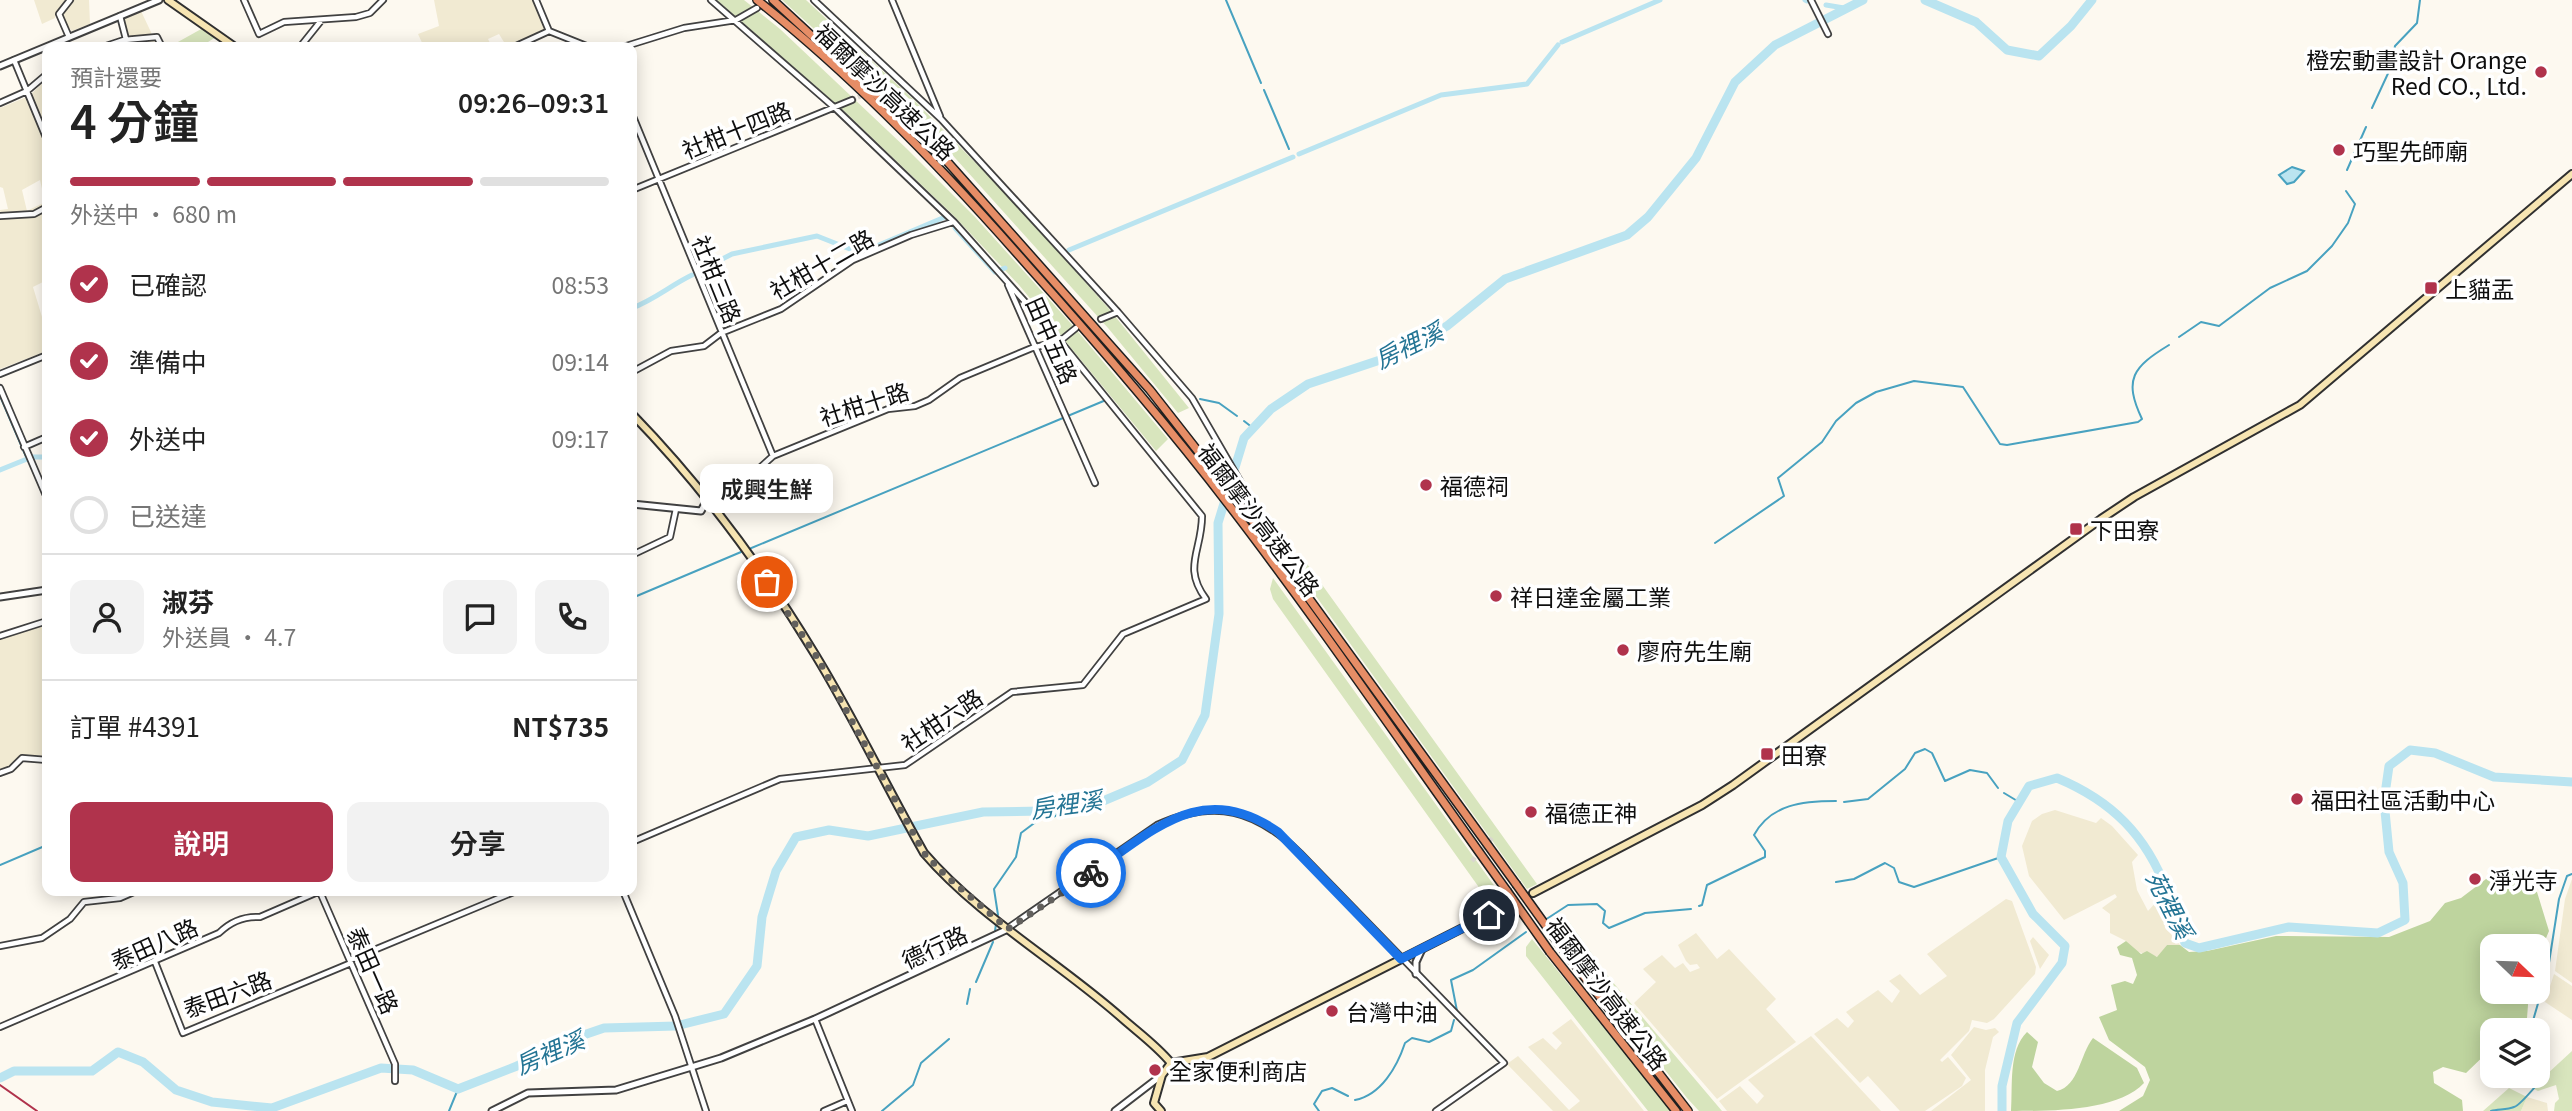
<!DOCTYPE html>
<html lang="zh-TW">
<head>
<meta charset="utf-8">
<style>
	:root { --surface:#fff; --page:#f2f2f2; --text:#222; --muted:#767676; --line:#e0e0e0; --accent:#b0334c }
	body { margin:0; font-family:Georgia,"Noto Sans TC",serif; background:var(--page); color:var(--text); height:100vh; display:flex; flex-direction:column; font-size:26px; white-space:nowrap }
	* { box-sizing:border-box; margin:0 }
	p { font-size:23px; color:var(--muted) }
	.icon { flex:none; width:38px; height:38px; fill:none; stroke:currentColor; stroke-width:2; stroke-linecap:round; stroke-linejoin:round }
	.map { position:relative; flex:1; overflow:hidden }
	.sheet { position:absolute; left:42px; top:42px; width:595px; height:854px; display:flex; flex-direction:column; background:var(--surface); border-radius:14px; box-shadow:0 4px 18px #0003 }
	.sheet>* { flex:none }
	.needle { width:46px; rotate:113deg }
	.tools { position:absolute; left:2480px; top:934px; display:grid; gap:14px }
	.tools a { display:grid; place-items:center; width:70px; height:70px; border-radius:14px; background:var(--surface); box-shadow:0 4px 18px #0003; font-size:35px }
	.pin { position:absolute; display:grid; place-items:center; width:60px; height:60px; color:#fff; margin:-30px; border:4px solid #fff; border-radius:50%; box-shadow:0 2px 7px #0007 }
	.courier { position:absolute; display:grid; place-items:center; width:70px; height:70px; margin:-35px; border:5px solid #1a73e8; border-radius:50%; background:#fff; color:#222; box-shadow:0 2px 9px #0007 }
	.bubble { position:absolute; height:49px; border-radius:14px; background:var(--surface); box-shadow:0 4px 18px #0003; font-size:23px; font-weight:600; line-height:49px; text-align:center }
	.headline em { font-style:normal; font-weight:600 }
	.headline div { display:flex; flex-direction:column-reverse }
	.headline { display:flex; align-items:center; justify-content:space-between; height:119px; padding:0 28px }
	h1 { font-size:46px; font-weight:600; line-height:52px }
	.bar { display:grid; grid-template-columns:repeat(4,1fr); gap:10px 7px; align-content:center; height:84px; padding:0 28px }
	.bar i { height:9px; border-radius:5px; background:var(--line) }
	.bar .active { background:var(--accent) }
	.bar p { grid-column:span 4 }
	.line { display:flex; align-items:center; gap:18px; padding:0 28px; border-top:2px solid var(--line) }
	.line div { flex:1 }
	.round { display:grid; place-items:center; flex:none; width:74px; height:74px; border-radius:14px; background:var(--page) }
	ol { padding:0 28px; list-style:none }
	li { display:flex; align-items:center; gap:21px; height:77px }
	li p { margin-inline-start:auto }
	li .icon { padding:7px; border-radius:50%; background:var(--accent); color:#fff; stroke-width:4 }
	li:last-child { color:var(--muted) }
	li i { width:38px; height:38px; border:4px solid var(--line); border-radius:50% }
	.button { display:flex; gap:14px; margin-top:auto; padding:14px 28px }
	.button a { flex:1; height:80px; border-radius:14px; background:var(--accent); color:#fff; font-size:28px; font-weight:600; line-height:80px; text-align:center }
	.button a+a { background:var(--page); color:var(--text) }
	.map>svg:first-child { display:block }
</style>
</head>
<body>
<div class="map">
<svg width="2572" height="1111" viewBox="0 0 2572 1111">
	<rect width="100%" height="100%" fill="#fdf9f0"/>
	<path fill="#f1ead2" fill-rule="evenodd" d="M34,0H89L90,24L72,31L56,12L55,18L42,24Z
		M434,0H533L545,30L507,47L499,34L488,39L492,47H424L418,34L439,26Z
		M141,11L158,47H114L129,42L124,19Z
		M47,79V212L42,216L45,224L47,223V280L33,287L42,317L47,319V351L0,369V210L8,209L3,188L0,187V108L29,96ZM40,180L45,202L27,211L22,190Z
		M47,625V756L26,755L8,768L0,770V639Z
		M2055,810L2096,823L2101,818L2112,826L2138,855L2132,862L2137,890L2148,911L2158,900L2170,933L2180,945H2167L2158,957L2134,951L2126,941L2110,933V914L2102,908L2117,897L2115,894L2064,920L2029,876L2022,846L2032,821L2042,814Z
		M2572,879V983L2555,971L2565,899Z
		M2006,899L2012,901L2036,967L2035,974L1994,1019L1987,1023L1972,1020L1969,1031L1940,1060L1942,1062L1948,1057L1966,1078L1962,1086L1925,1111H1900L1868,1076L1860,1083L1814,1034L1837,1018L1848,1028L1854,1021L1846,1012L1878,990L1892,1003L1900,991L1889,981L1900,974L1920,995L1947,976L1927,954Z
		M1696,933L1717,959L1729,949L1776,999L1766,1009L1796,1042L1717,1099L1634,1003L1656,982L1643,969L1662,955L1675,968L1683,963L1690,972L1700,968L1697,964L1690,965L1686,961L1678,945Z
		M2033,937L2049,955L2040,969L2030,941Z
		M2554,974L2572,986V1020L2545,1002Z
		M1571,1019L1644,1111H1553L1507,1064L1518,1056L1569,1110L1580,1101L1528,1047L1543,1038L1556,1050L1562,1043L1552,1033Z
		M1974,1027L1986,1030L1995,1028L1999,1032L1993,1037L1985,1070V1111H1931L1971,1080L1951,1055Z
		M1811,1036L1881,1111H1727L1719,1101L1740,1086L1757,1104L1764,1096L1748,1080Z
		M2527,1097L2547,1103L2548,1111H2521Z"/>
	<path fill="#d8e5bd" d="M717,0H744L780,29L906,148L975,217L1074,327L1168,439L1156,451L1019,285L953,215L843,110Z
		M782,0H806L914,100L1013,201L1110,310L1189,408L1178,413L1108,328L947,149Z
		M203,28L216,37L200,47H169Z
		M1293,553L1305,561L1537,884L1527,889L1287,556Z
		M1273,578L1506,902L1493,907L1273,599L1270,589Z
		M1564,923H1570L1611,980L1722,1111H1699L1687,1098L1554,929Z
		M1532,939L1671,1111H1648L1526,956V947Z
		M2572,1051V1111H2554L2555,1103L2559,1099L2556,1085L2538,1091L2532,1088Z
		M2509,1088L2527,1097L2521,1111H2483Z"/>
	<path fill="#bed49e" d="M2513,870L2523,886L2537,892L2549,931L2538,957V947H2492V992H2529L2527,1018L2521,1031H2492V1048L2466,1073L2443,1067L2433,1072L2434,1083L2462,1100L2463,1111H2119L2143,1096L2150,1080L2145,1067L2109,1040L2099,1017L2117,1010L2111,985L2125,981L2133,984L2137,975L2132,958L2120,955L2117,947L2126,941L2141,954L2147,951L2157,957L2167,945H2180L2189,952L2207,951L2276,936L2389,937L2430,921L2445,903L2461,898L2490,876Z
		M2027,1032L2038,1042L2032,1067L2044,1083L2057,1091C2079,1086 2080,1054 2093,1038L2137,1068L2144,1083C2118,1111 2053,1111 2011,1111C2013,1086 2008,1051 2027,1032Z"/>
	<path fill="#bae4f0" stroke="#48a2c0" stroke-width="2" d="M2292,167L2304,171L2294,182L2287,184L2279,175Z"/>
	<g fill="none" stroke-linecap="round" stroke-linejoin="round">
		<path stroke="#48a2c0" stroke-width="2" d="M1226,0L1261,83
			M1264,90L1289,149
			M2372,108L2391,67L2395,46L2417,23L2420,0
			M2347,170L2366,127
			M2179,337L2201,322L2219,326L2270,288L2307,271L2332,246L2348,223L2355,204L2346,191
			M0,396L27,459
			M1200,399L1219,403L1237,416
			M1244,421L1253,428
			M1715,543L1784,496L1778,478L1822,442L1836,421L1856,403L1876,392L1914,381L1963,387L2000,444L2007,445L2138,422L2142,419C2123,379 2133,367 2169,345
			M749,549L1106,400
			M632,598L741,552
			M2004,793L2019,802
			M1844,802L1868,799L1905,769L1915,753L1925,749L1932,753L1945,781L1970,770L1987,773L1998,788
			M0,865L47,845
			M1836,882L1854,879L1885,863L1894,868L1899,882L1914,887L2001,857
			M1699,906L1702,905L1707,885L1765,857V851L1754,835C1771,804 1803,801 1836,801
			M998,915L994,889L1016,857L1021,833L1041,818L1053,817L1074,807
			M1545,920L1568,905L1597,904L1605,911L1603,923L1609,928L1645,913L1691,909
			M995,931L996,924
			M976,982L993,942
			M967,1004L970,989
			M1457,1011L1451,980L1473,970L1526,932
			M2530,1031L2548,969L2559,899L2567,876L2572,874
			M1355,1100C1381,1095 1397,1067 1405,1043L1412,1038L1429,1042L1451,1031L1454,1020
			M449,1111L458,1089
			M882,1111L913,1085L921,1063L949,1039
			M1319,1111L1314,1104L1322,1091L1332,1088L1348,1096
			M2491,1111C2498,1109 2507,1110 2514,1107C2520,1106 2540,1081 2546,1074L2538,1063"/>
		<path stroke="#bae4f0" stroke-width="5" d="M1805,0L1807,1
			M1826,5L1844,8
			M1562,42L1660,0
			M1299,154L1441,95L1527,84L1558,45
			M955,228L995,272L1005,268
			M1069,250L1293,157
			M699,271L732,254L817,236L860,253L945,217
			M632,308C654,300 671,285 692,275
			M33,457H47
			M0,470L27,459"/>
		<path stroke="#bae4f0" stroke-width="9" d="M1925,0L1976,22L2007,50L2039,56L2071,26L2092,0
			M0,1078L14,1071H92L118,1052L143,1062L176,1090L212,1102L272,1108L381,1068L413,1070L458,1089L517,1066L563,1042L604,1028L676,1026L724,1014L757,966L762,917L776,871L796,837L829,830L868,836L983,812L1043,811L1096,804L1148,782L1182,760L1205,715L1219,614L1218,523L1244,438L1271,409L1308,384L1386,358L1447,326L1505,279L1627,235L1648,217L1696,158L1735,82L1775,45L1863,0
			M2002,1111V1086L2017,1023L2062,963L2065,946L2033,914L2001,857L2008,821L2029,786L2057,778C2112,801 2146,835 2167,891C2174,909 2178,926 2185,943L2199,948L2289,927L2378,933L2405,920L2403,883L2389,852L2384,801L2389,766L2410,750L2435,753L2494,777L2572,782"/>
		<path stroke="#d9d6ce" stroke-width="4.5" stroke-dasharray="4.5 2" stroke-linecap="butt" d="M852,100L886,85
			M1472,861L1493,837"/>
		<defs>
			<path id="minor" d="M244,0L259,34L284,22L356,17L370,13L383,0
				M536,0L549,31L589,47
				M814,0L941,119L1118,312L1101,319
				M892,0L940,116
				M1811,0L1828,34
				M120,16L128,47
				M69,37L59,14L70,0
				M87,47H89
				M103,47L124,40L157,37L162,47
				M300,47L320,22
				M514,47L549,31
				M623,47L684,28L736,20L757,8
				M14,60L47,140
				M0,103L27,91L47,74
				M632,114L773,456
				M632,190L852,100
				M0,216L34,214L47,207
				M1008,285L1095,483
				M1118,312L1192,398L1258,512
				M632,372L671,351L704,346L721,333L781,309L853,260L911,235L953,222
				M0,374L47,355
				M0,388L47,498
				M24,447L47,437
				M708,499L733,492L773,456L888,409L915,406L929,400L960,378L1032,348L1060,341L1076,328
				M632,555L670,537L676,509
				M0,636L47,621
				M0,773L11,769L22,758L47,760
				M632,842L780,779L905,765L1012,692L1083,685L1123,634L1206,599C1182,567 1202,551 1202,516L1060,341L954,222L835,108L711,0
				M623,891L675,1016L706,1111
				M320,892L395,1064V1081
				M1008,928L1157,825C1215,798 1256,810 1300,853L1504,1063L1436,1111
				M0,946L42,938L70,919L84,902L120,898L136,891
				M350,960L516,891
				M155,962L183,1033L351,963
				M815,1019L852,1111
				M0,1027L219,933C230,922 244,916 260,917L320,891
				M824,1111L847,1101"/>
			<path id="tertiary" d="M0,66L159,0
				M632,504L701,511L707,500
				M0,597L47,590
				M1416,974V962L1422,949
				M492,1111L528,1093L616,1090L721,1058L815,1019L1008,929
				M1115,1111L1162,1075"/>
			<path id="secondary" d="M168,0L235,47
				M632,414C702,486 764,570 816,656C855,720 887,788 924,853C980,918 1059,962 1123,1019C1139,1033 1157,1046 1171,1063
				M1533,893L1702,805L1733,785L2101,519L2134,497L2300,405L2572,174
				M1161,1111L1154,1103L1162,1075L1171,1063L1208,1057L1510,904"/>
			<path id="motorway" d="M757,0C856,78 946,172 1029,267C1098,344 1166,423 1229,505C1325,630 1414,762 1507,891
				M773,0L944,158L1150,390L1255,524L1516,884
				M1559,944L1688,1111
				M1550,952L1676,1111"/>
		</defs>
		<use href="#minor" stroke="#414141" stroke-width="8"/>
		<use href="#tertiary" stroke="#414141" stroke-width="9"/>
		<use href="#secondary" stroke="#303030" stroke-width="10"/>
		<use href="#motorway" stroke="#1f1f1f" stroke-width="10"/>
		<use href="#minor" stroke="#fff" stroke-width="4.5"/>
		<use href="#tertiary" stroke="#fff" stroke-width="5"/>
		<use href="#secondary" stroke="#f7e5b2" stroke-width="6"/>
		<use href="#motorway" stroke="#e68d66" stroke-width="7"/>
		<path stroke="#b0334c" stroke-width="2" d="M0,1085L37,1111"/>
		<defs>
			<path id="motorway-bridge" d="M1516,884L1559,944
				M1507,891L1550,952"/>
		</defs>
		<use href="#motorway-bridge" stroke="#1f1f1f" stroke-width="10" stroke-linecap="butt"/>
		<use href="#motorway-bridge" stroke="#e68d66" stroke-width="7"/>
	</g>
	<g fill="none" stroke-linecap="round" stroke-linejoin="round">
		<path stroke="#62605d" stroke-width="7" stroke-dasharray="0 12.6" d="M767,582L817,657L924,853L945,875L1008,929L1091,873"/>
		<path stroke="#1a73e8" stroke-width="9" d="M1091,873C1152,832 1202,778 1278,832L1401,959L1489,915"/>
	</g>
	<g fill="#b0334c" stroke="#fff" stroke-width="2.5">
		<circle cx="2541" cy="72" r="7"/>
		<circle cx="2339" cy="150" r="7"/>
		<rect x="2424" y="281" width="14" height="14" rx="3.5"/>
		<circle cx="1426" cy="485" r="7"/>
		<rect x="2069" y="522" width="14" height="14" rx="3.5"/>
		<circle cx="1496" cy="596" r="7"/>
		<circle cx="1623" cy="650" r="7"/>
		<rect x="1760" y="747" width="14" height="14" rx="3.5"/>
		<circle cx="2297" cy="799" r="7"/>
		<circle cx="1531" cy="812" r="7"/>
		<circle cx="2475" cy="879" r="7"/>
		<circle cx="1332" cy="1011" r="7"/>
		<circle cx="1155" cy="1070" r="7"/>
	</g>
	<g text-anchor="middle" dominant-baseline="central" stroke-width="7" stroke-linejoin="round" paint-order="stroke">
		<g font-size="23" fill="#0e0e0e" stroke="#fff" text-anchor="start">
			<text x="2527" y="59" text-anchor="end">橙宏動畫設計 Orange<tspan x="2527" dy="26">Red CO., Ltd.</tspan></text>
			<text x="2353" y="150">巧聖先師廟</text>
			<text x="2445" y="288">上貓盂</text>
			<text x="1440" y="485">福德祠</text>
			<text x="2090" y="529">下田寮</text>
			<text x="1510" y="596">祥日達金屬工業</text>
			<text x="1637" y="650">廖府先生廟</text>
			<text x="1781" y="754">田寮</text>
			<text x="2311" y="799">福田社區活動中心</text>
			<text x="1545" y="812">福德正神</text>
			<text x="2489" y="879">淨光寺</text>
			<text x="1346" y="1011">台灣中油</text>
			<text x="1169" y="1070">全家便利商店</text>
		</g>
		<g font-size="23" fill="#0e0e0e" stroke="#fff">
			<text transform="translate(886 91) rotate(44)">福爾摩沙高速公路</text>
			<text transform="translate(736 129) rotate(-22)">社柑十四路</text>
			<text transform="translate(821 263) rotate(-30)">社柑十二路</text>
			<text transform="translate(718 279) rotate(68)">社柑三路</text>
			<text transform="translate(1053 340) rotate(66)">田中五路</text>
			<text transform="translate(864 403) rotate(-18)">社柑十路</text>
			<text transform="translate(1260 519) rotate(53)">福爾摩沙高速公路</text>
			<text transform="translate(941 719) rotate(-34)">社柑六路</text>
			<text transform="translate(154 943) rotate(-24)">泰田八路</text>
			<text transform="translate(934 946) rotate(-25)">德行路</text>
			<text transform="translate(374 970) rotate(66)">泰田一路</text>
			<text transform="translate(227 993) rotate(-20)">泰田六路</text>
			<text transform="translate(1608 993) rotate(53)">福爾摩沙高速公路</text>
		</g>
		<g font-size="24" font-style="italic" fill="#237494" stroke="#fff">
			<text transform="translate(1408 344) rotate(-26)">房裡溪</text>
			<text transform="translate(1066 803) rotate(-8)">房裡溪</text>
			<text transform="translate(2171 904) rotate(63)">苑裡溪</text>
			<text transform="translate(549 1051) rotate(-23)">房裡溪</text>
		</g>
	</g>
</svg>
<div class="tools">
<a><svg class="needle" viewBox="-14 -14 28 28"><path d="M0-13l5 13h-10z" fill="#e53935"/><path d="M0 13l5-13h-10z" fill="#767676"/></svg></a>
<a><svg class="icon" aria-label="layers" viewBox="0 0 24 24"><path d="M12 4l9 5-9 5-9-5zM3 14l9 5 9-5"/></svg></a>
</div>
<div class="pin" style="left:767px;top:582px;background:#ea580c"><svg class="icon" aria-label="bag" viewBox="0 0 24 24"><path d="M5 8h14l-1 12H6zM9 8a3 3 0 0 1 6 0"/></svg></div>
<div class="pin" style="left:1489px;top:915px;background:#1f2937"><svg class="icon" aria-label="home" viewBox="0 0 24 24"><path d="M3 11l9-7 9 7M6 9v11h12V9"/></svg></div>
<div class="courier" style="left:1091px;top:873px"><svg class="icon" aria-label="bike" viewBox="0 0 24 24"><circle cx="6" cy="16" r="4"/><circle cx="18" cy="16" r="4"/><path d="M6 16l4-8h5l3 8M10 8l3 8H6M13 5h3"/></svg></div>
<div class="bubble" style="left:700px;top:464px;width:133px">成興生鮮</div>
<section class="sheet">
<div class="headline"><div><h1>4 分鐘</h1><p>預計還要</p></div><em>09:26–09:31</em></div>
<div class="bar"><i class="active"></i><i class="active"></i><i class="active"></i><i></i><p>外送中 · 680 m</p></div>
<ol>
<li><svg class="icon" aria-label="check" viewBox="0 0 24 24"><path d="M5 12l5 5 9-10"/></svg>已確認<p>08:53</p></li>
<li><svg class="icon" aria-label="check" viewBox="0 0 24 24"><path d="M5 12l5 5 9-10"/></svg>準備中<p>09:14</p></li>
<li><svg class="icon" aria-label="check" viewBox="0 0 24 24"><path d="M5 12l5 5 9-10"/></svg>外送中<p>09:17</p></li>
<li><i></i>已送達</li>
</ol>
<div class="line" style="height:126px"><a class="round"><svg class="icon" aria-label="person" viewBox="0 0 24 24"><circle cx="12" cy="8" r="4"/><path d="M4 21q1-7 8-7t8 7"/></svg></a><div><b>淑芬</b><p>外送員 · 4.7</p></div><a class="round"><svg class="icon" aria-label="chat" viewBox="0 0 24 24"><path d="M4 5h16v11H9l-5 4z"/></svg></a><a class="round"><svg class="icon" aria-label="phone" viewBox="0 0 24 24"><path d="M5 4h4l2 5-3 2q2 4 5 5l2-3 5 2v4C11 20 4 13 5 4z"/></svg></a></div>
<div class="line" style="height:91px"><div>訂單 #4391</div><b>NT$735</b></div>
<div class="button"><a>說明</a><a>分享</a></div>
</section>
</div>
</body>
</html>
